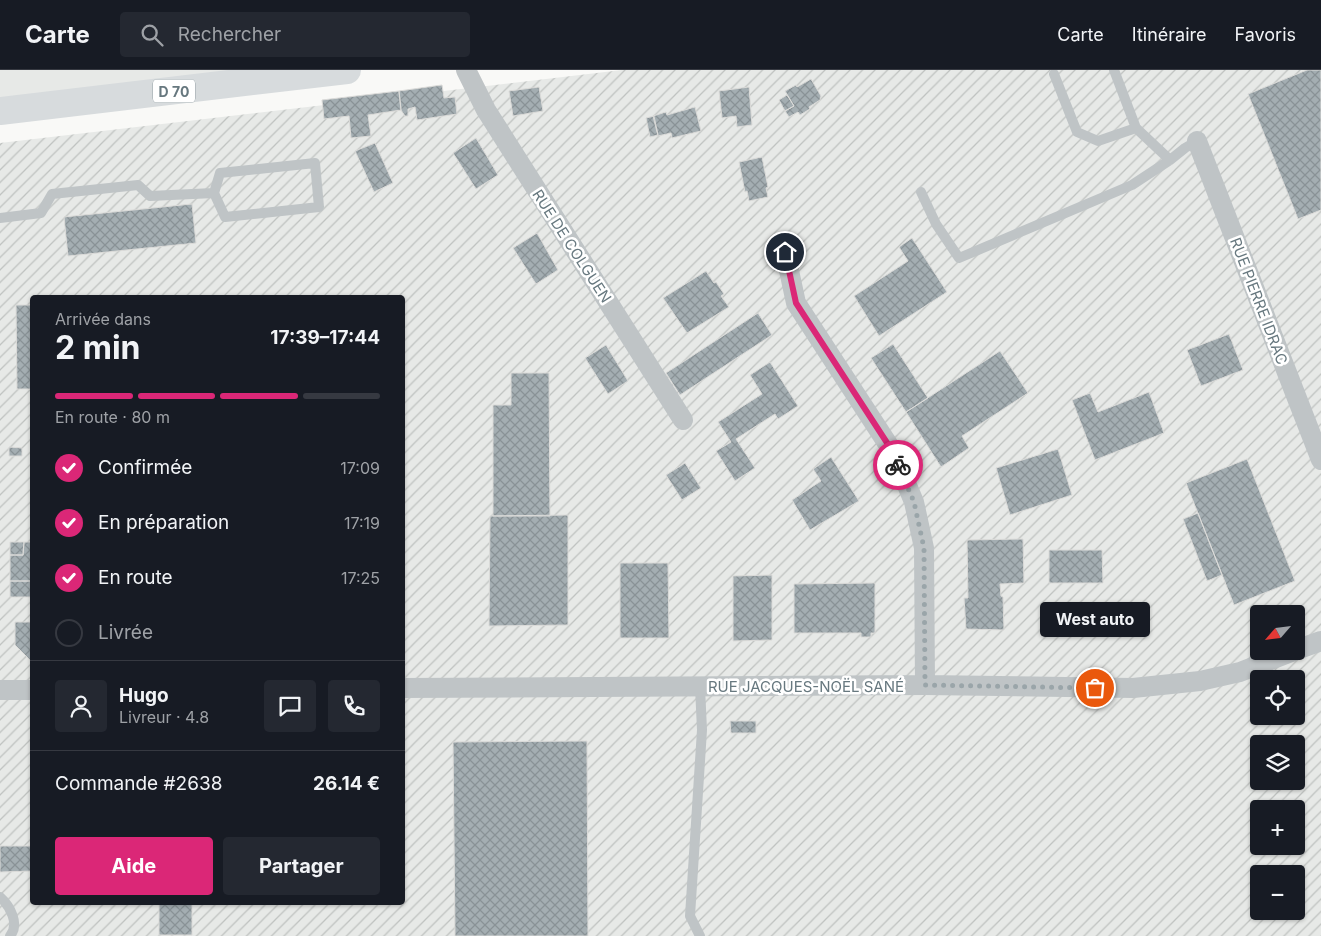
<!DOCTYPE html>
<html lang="fr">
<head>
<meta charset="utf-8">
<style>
	:root { --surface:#171b24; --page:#242831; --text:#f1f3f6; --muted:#9ea1a6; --line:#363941; --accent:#db2777 }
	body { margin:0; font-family:Inter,sans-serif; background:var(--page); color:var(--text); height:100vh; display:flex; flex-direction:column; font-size:19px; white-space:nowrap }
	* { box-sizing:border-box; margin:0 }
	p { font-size:16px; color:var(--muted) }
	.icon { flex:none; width:28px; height:28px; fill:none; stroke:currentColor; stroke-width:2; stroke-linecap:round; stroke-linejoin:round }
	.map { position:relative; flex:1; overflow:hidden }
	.sheet { position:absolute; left:30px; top:225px; width:375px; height:610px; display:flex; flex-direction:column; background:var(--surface); border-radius:5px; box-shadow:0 1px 4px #0004 }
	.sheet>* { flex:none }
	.needle { width:32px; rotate:242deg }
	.buttons { position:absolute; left:1250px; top:535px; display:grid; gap:10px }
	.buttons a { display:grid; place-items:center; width:55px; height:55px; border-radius:5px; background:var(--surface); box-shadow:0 1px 4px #0004; font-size:25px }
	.pin { position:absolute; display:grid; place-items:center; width:42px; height:42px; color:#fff; margin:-21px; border:2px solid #fff; border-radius:50%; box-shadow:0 1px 5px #0007 }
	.courier { position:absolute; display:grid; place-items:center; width:50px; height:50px; margin:-25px; border:4px solid #db2777; border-radius:50%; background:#fff; color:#222; box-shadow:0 1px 6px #0007 }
	.bubble { position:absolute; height:35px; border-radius:5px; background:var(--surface); box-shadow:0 1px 4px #0004; font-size:16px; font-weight:700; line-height:35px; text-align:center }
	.head em { font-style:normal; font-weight:700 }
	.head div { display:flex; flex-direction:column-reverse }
	.head { display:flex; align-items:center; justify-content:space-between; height:85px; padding:0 25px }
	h1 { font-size:32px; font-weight:700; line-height:38px }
	.bar { display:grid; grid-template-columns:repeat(4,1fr); gap:8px 5px; align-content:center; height:60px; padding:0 25px }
	.bar i { height:6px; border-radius:4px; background:var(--line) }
	.bar .selected { background:var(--accent) }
	.bar p { grid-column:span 4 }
	.line { display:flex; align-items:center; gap:12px; padding:0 25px; border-top:1px solid var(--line) }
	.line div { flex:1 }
	.round { display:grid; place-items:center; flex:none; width:52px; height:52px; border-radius:5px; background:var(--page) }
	ol { padding:0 25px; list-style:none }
	li { display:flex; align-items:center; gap:15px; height:55px }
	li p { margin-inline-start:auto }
	li .icon { padding:5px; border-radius:50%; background:var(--accent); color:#fff; stroke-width:4 }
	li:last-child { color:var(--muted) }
	li i { width:28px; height:28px; border:2px solid var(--line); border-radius:50% }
	.action { display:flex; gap:10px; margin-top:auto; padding:10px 25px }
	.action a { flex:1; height:58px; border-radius:5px; background:var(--accent); color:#fff; font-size:20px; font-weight:700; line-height:58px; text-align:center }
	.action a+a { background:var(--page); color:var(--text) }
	header { display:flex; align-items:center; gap:30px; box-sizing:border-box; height:70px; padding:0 25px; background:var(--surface); border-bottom:1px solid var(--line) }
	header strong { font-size:24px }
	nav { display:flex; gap:28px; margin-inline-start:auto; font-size:18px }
	.search { width:350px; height:45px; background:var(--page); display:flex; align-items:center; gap:12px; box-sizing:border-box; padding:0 18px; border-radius:5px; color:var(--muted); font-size:19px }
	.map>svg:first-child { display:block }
</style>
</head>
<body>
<header>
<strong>Carte</strong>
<div class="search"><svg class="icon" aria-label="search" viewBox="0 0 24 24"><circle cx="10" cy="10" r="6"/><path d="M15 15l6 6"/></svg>Rechercher</div>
<nav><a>Carte</a><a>Itinéraire</a><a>Favoris</a></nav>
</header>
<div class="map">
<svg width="1321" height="866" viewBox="0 0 1321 866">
	<defs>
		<pattern id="industrial-furrows" width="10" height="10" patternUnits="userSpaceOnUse" patternTransform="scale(1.25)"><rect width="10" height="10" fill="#e7e9e7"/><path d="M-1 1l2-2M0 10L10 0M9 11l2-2" fill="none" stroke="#bfc2c0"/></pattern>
		<pattern id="building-cross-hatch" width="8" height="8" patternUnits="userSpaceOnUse" patternTransform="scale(1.25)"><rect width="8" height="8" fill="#a4aeb2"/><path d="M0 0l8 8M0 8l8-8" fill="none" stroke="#899296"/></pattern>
	</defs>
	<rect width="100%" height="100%" fill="#f9f9f7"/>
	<path fill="#e7e9e7" d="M0,0H347L0,41Z"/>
	<path fill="url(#industrial-furrows)" fill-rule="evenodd" d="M622,0H1321V866H0V73ZM32,228H402V832H32ZM1259,544H1296V581H1259ZM1259,609H1296V646H1259ZM1259,674H1296V711H1259ZM1259,739H1296V776H1259ZM1259,804H1296V841H1259Z"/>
	<path fill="url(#building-cross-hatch)" stroke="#dbdbd9" d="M1307,0H1321V140L1298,149L1248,24Z
		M811,9L821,26L820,30L809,37L810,39L800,45L798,42L789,47L785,41L794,36L785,21L796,15L797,17Z
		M442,15L444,28L455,27L457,44L417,50L415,37L408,39V46H405L401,40L399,21Z
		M539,17L543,41L513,46L509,21Z
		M749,17L752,55L737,57L736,46L722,48L719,21Z
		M399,21L401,40L368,45L371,66L351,68L349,46L324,49L322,30Z
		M787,25L794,36L785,41L779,30Z
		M695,37L701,61L672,68L671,63L658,66L653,46L666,42L667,45Z
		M654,46L658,65L650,67L646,48Z
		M476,68L498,105L476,119L453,83Z
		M375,73L393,113L374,122L355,81Z
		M762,87L768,117L766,118L768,127L749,131L747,121L745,122L739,92Z
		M192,134L196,173L68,186L64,147Z
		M537,163L558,200L536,214L513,178Z
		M912,168L947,222L879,266L854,226L908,191L899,177Z
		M706,201L714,213L716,212L724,224L721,226L729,237L687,263L663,228Z
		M16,235H32V319H17Z
		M758,243L772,265L680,325L666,303Z
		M1229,264L1243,300L1201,316L1187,280Z
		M893,274L928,328L906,342L871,288Z
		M606,275L628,311L608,324L585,288Z
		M1000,281L1028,323L962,366L969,378L941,397L906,342Z
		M770,292L798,336L778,349L775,344L736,369L755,398L735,411L716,381L731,372L718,352L762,324L750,305Z
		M511,303H549L550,446H493V335H511Z
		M1149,322L1164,363L1095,390L1072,330L1090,323L1098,342Z
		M9,377L22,378V386H9Z
		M1058,379L1072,425L1010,445L996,398Z
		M831,387L859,431L810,460L792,430L821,411L813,399Z
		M1247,389L1295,511L1234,535L1186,413Z
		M685,393L701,418L682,430L666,405Z
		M1198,443L1222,505L1207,511L1183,449Z
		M568,445V555L489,556L490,446Z
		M1023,469L1024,513L1000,514L1001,526L1003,527L1004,560L966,559L964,528H968L967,470Z
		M10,472H24L23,485H10Z
		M24,472H32V511H10V485H23Z
		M1049,480H1102L1103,513H1049Z
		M620,493H668L669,568H620Z
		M772,505V570L733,571V506Z
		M10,511H32V527H10Z
		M875,513V563H871V567H861V563H794V514Z
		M15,552H32V592L15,575Z
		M730,651H756V663H731Z
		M587,671L588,866H455L453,672Z
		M0,776H32V801L0,802Z
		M126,832H192V865H159V834H126Z"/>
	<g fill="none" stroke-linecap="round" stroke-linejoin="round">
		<path stroke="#bfc4c6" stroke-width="10" d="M1114,0L1136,58L1170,90
			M1054,4L1077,62L1098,71L1136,58
			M315,93L319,137L225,147L214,123L220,103Z
			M921,122L936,154L959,188L1132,115L1170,90L1185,78L1197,71
			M0,148L41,143L52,124L138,115L150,126L214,123
			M700,617L702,660L690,846L700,866
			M0,827C10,836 20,854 10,866"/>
		<path stroke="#bfc4c6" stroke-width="20" d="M466,0L486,40L683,350
			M1197,71L1321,390
			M785,182L796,233L893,382L914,432L924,478L925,615
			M1296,580L1321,571
			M402,618L925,615L1133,618L1200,611L1240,602L1294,581
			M0,620H32"/>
		<path stroke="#d7dbdd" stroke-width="28" d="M0,41L347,0"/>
	</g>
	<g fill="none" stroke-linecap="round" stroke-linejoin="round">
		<path stroke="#9aa5a9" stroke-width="5" stroke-dasharray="0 9" d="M898,395L914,432L924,478L925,615L1095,618"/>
		<path stroke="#db2777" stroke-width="6" d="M785,182L796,233L893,382L898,395"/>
	</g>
	<g text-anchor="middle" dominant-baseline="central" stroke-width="5" stroke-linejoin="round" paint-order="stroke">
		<rect fill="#fff" stroke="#95a0a5" stroke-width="1" x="153" y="9.5" width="42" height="23" rx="4"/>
		<g font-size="14" font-weight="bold" fill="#67787f">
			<text x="174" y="21">D 70</text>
		</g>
		<g font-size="15" fill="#67787f" stroke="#fff">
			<text transform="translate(572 176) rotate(57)">RUE DE COLGUEN</text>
			<text transform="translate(1259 231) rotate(69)">RUE PIERRE IDRAC</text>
			<text x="806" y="616">RUE JACQUES-NOËL SANÉ</text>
		</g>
	</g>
</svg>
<div class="buttons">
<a><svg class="needle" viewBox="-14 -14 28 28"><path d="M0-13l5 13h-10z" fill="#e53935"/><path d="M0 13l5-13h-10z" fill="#9ea1a6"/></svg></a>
<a><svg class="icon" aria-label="locate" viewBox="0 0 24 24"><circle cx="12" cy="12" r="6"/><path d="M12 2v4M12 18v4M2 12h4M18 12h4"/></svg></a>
<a><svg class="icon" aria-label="layers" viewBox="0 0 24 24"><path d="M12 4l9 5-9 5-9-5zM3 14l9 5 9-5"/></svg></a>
<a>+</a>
<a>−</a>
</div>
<div class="pin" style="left:1095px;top:618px;background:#ea580c"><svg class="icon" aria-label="bag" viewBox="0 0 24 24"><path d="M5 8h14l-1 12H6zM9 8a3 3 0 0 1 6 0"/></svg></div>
<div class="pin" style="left:785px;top:182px;background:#1f2937"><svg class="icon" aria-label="home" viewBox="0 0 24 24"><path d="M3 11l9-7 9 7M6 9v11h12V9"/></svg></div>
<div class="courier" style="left:898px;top:395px"><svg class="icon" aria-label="bike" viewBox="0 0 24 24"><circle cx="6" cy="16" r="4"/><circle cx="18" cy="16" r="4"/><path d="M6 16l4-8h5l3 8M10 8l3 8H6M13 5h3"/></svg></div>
<div class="bubble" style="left:1040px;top:532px;width:110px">West auto</div>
<section class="sheet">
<div class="head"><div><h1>2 min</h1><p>Arrivée dans</p></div><em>17:39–17:44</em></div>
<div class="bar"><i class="selected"></i><i class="selected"></i><i class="selected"></i><i></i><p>En route · 80 m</p></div>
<ol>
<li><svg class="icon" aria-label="check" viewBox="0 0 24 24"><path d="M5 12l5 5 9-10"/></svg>Confirmée<p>17:09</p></li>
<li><svg class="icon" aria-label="check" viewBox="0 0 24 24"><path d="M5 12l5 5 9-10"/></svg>En préparation<p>17:19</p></li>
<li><svg class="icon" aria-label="check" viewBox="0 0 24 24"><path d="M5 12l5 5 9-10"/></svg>En route<p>17:25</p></li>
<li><i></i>Livrée</li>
</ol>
<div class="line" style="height:90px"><a class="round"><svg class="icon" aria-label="person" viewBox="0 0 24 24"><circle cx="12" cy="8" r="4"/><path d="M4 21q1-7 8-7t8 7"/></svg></a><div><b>Hugo</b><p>Livreur · 4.8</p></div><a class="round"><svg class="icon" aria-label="chat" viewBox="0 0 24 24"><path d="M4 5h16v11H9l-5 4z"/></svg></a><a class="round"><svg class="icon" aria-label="phone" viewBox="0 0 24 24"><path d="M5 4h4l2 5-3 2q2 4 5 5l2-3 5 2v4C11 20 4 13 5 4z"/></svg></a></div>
<div class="line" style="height:65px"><div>Commande #2638</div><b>26.14 €</b></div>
<div class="action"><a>Aide</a><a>Partager</a></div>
</section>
</div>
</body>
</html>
